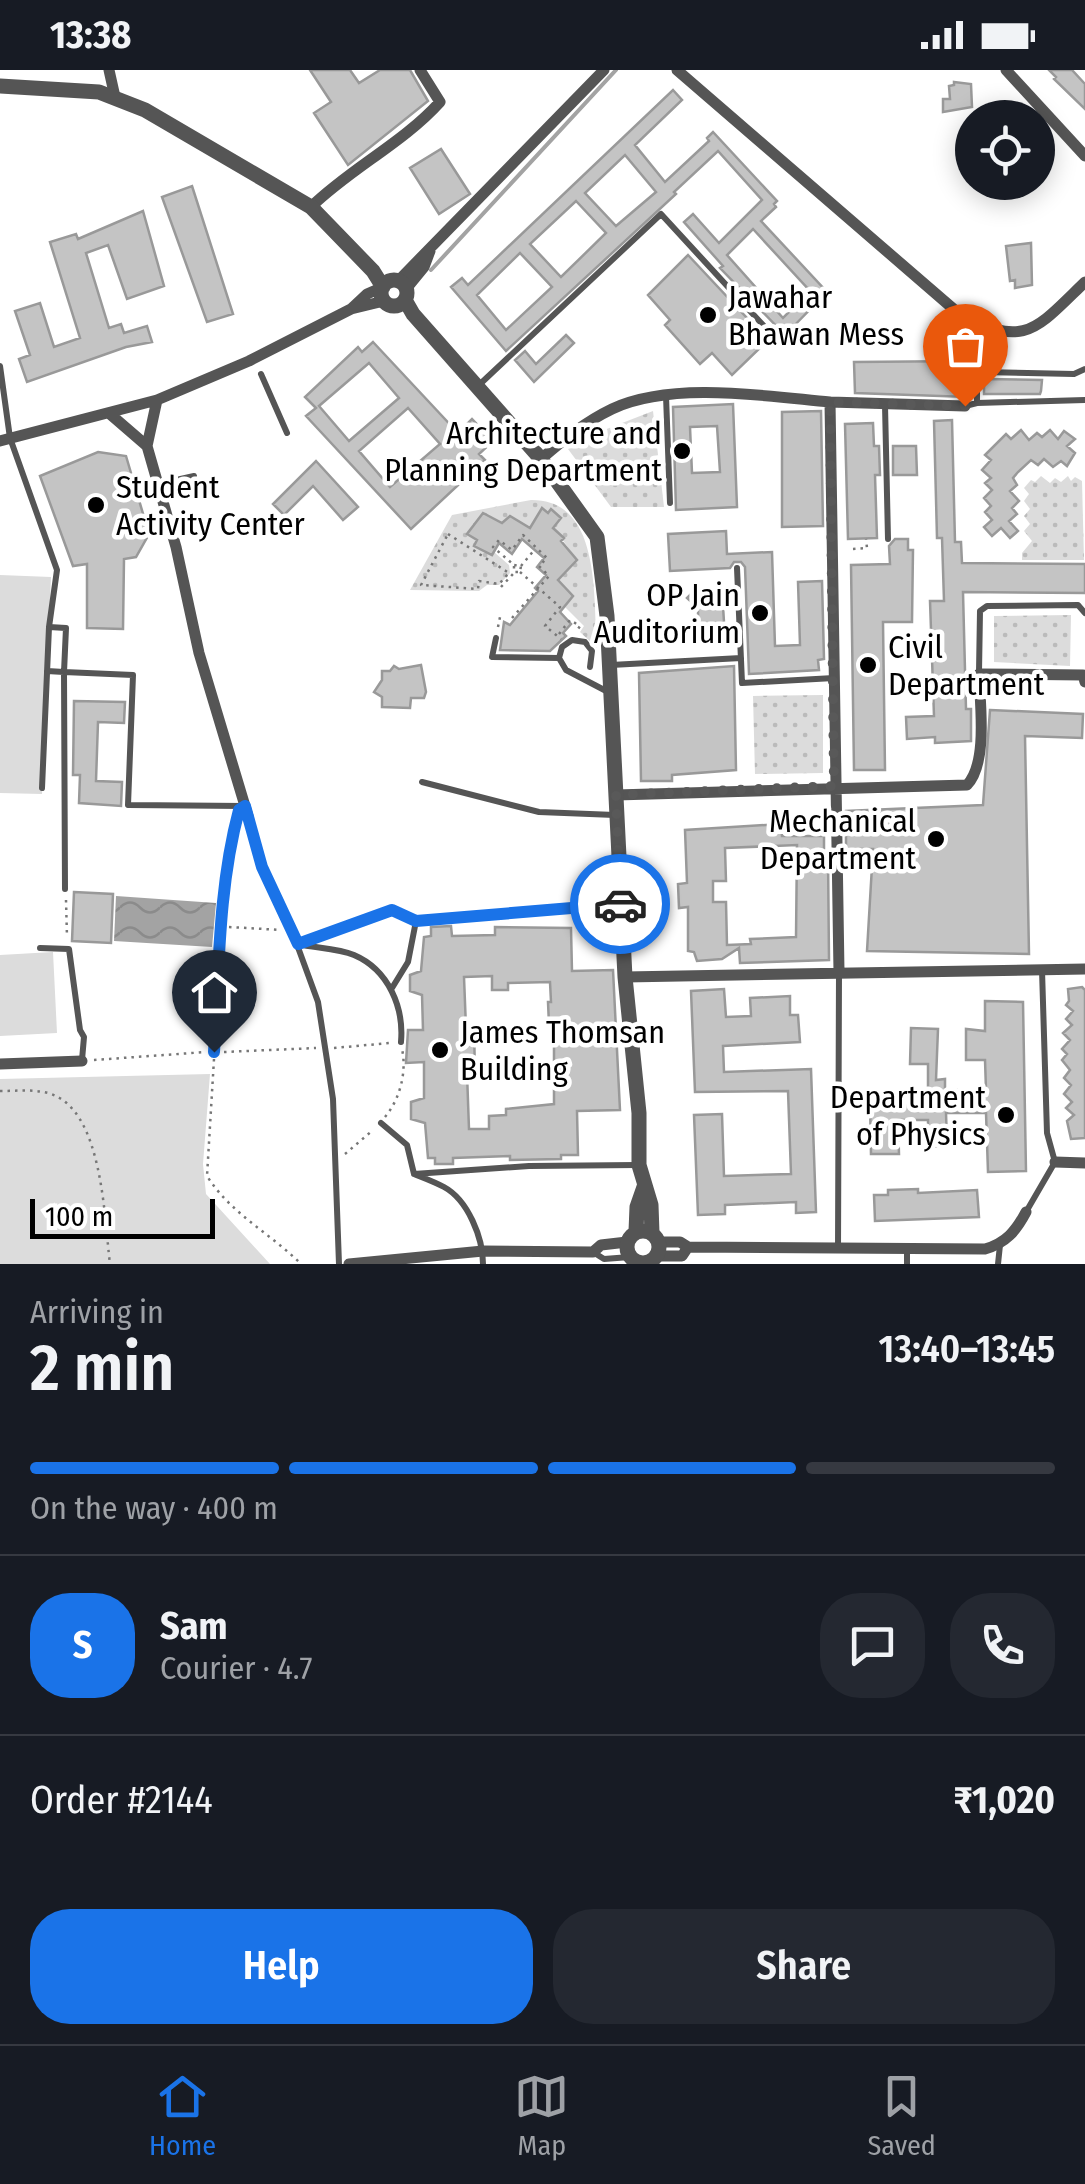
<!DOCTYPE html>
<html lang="en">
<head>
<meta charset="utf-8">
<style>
	:root { --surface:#171b24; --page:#242831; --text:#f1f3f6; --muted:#9ea1a6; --line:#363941; --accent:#1a73e8 }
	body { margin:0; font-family:"Fira Sans Condensed",sans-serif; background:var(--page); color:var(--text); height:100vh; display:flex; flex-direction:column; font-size:38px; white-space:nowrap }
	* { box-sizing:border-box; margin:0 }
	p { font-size:32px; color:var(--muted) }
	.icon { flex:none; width:55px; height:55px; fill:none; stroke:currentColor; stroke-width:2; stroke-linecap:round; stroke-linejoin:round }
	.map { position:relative; height:1194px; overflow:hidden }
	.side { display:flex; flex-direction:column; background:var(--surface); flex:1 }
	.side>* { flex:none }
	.tools { position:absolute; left:955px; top:30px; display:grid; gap:20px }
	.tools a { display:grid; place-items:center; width:100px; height:100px; border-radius:50%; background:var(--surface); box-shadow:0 5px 25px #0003; font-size:50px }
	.scale { position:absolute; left:30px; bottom:25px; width:185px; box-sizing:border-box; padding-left:10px; border:5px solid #000; border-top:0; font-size:28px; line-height:35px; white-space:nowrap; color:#000; -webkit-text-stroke:8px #fff; paint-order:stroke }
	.pin { position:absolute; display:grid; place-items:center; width:85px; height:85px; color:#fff; margin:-102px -42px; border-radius:50% 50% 50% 0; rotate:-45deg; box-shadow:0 0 10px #0007 }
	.pin .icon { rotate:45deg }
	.courier { position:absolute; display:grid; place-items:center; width:100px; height:100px; margin:-50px; border:8px solid #1a73e8; border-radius:50%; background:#fff; color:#222; box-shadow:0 2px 12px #0007 }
	.summary em { font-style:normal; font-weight:600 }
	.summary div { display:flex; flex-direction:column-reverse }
	.summary { display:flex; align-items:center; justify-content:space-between; height:170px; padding:0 30px }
	h1 { font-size:65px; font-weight:600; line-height:75px }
	.bar { display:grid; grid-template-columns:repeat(4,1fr); gap:15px 10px; align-content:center; height:120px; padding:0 30px }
	.bar i { height:12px; border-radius:8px; background:var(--line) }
	.bar .active { background:var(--accent) }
	.bar p { grid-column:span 4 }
	.line { display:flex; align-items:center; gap:25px; padding:0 30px; border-top:2px solid var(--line) }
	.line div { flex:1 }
	.round { display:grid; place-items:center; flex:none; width:105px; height:105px; border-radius:40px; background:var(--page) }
	.action { display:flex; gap:20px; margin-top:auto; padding:20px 30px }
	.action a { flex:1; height:115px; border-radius:40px; background:var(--accent); color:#fff; font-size:40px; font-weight:600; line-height:115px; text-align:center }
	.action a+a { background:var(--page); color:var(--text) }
	.status { display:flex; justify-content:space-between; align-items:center; height:70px; padding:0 50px; background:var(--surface); direction:ltr }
	.status svg { height:28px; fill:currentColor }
	.tab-bar { display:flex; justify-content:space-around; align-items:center; height:140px; border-top:2px solid var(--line); background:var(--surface); font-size:28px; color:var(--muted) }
	.tab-bar a { display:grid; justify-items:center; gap:5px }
	.tab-bar .active { color:var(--accent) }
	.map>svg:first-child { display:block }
</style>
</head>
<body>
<div class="status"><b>13:38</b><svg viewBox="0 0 49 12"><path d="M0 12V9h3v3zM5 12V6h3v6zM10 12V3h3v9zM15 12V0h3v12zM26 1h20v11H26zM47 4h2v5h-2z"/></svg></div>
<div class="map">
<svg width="1085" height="1194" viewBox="0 0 1085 1194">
	<defs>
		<pattern id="garden-dots" width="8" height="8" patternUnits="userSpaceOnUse" patternTransform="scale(2.5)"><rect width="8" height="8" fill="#dcdcdc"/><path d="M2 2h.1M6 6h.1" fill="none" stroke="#bbb" stroke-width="1.8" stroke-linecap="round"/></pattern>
		<pattern id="water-waves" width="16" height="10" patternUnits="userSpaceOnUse" patternTransform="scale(2.5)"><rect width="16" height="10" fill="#a3a3a3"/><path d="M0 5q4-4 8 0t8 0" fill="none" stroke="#8b8b8b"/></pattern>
	</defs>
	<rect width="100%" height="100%" fill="#fff"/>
	<path fill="#dcdcdc" d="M0,505L51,507L42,724L0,723Z
		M53,882L57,963L0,966V885Z
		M210,1004L203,1094L206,1124L270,1194H0V1009Z"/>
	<path fill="url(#garden-dots)" d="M653,341L664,437H611L568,379L581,369Z
		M1041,406L1050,413L1055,408L1061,412L1068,406L1071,411L1075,407L1082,411L1084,490H1022V483L1032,471L1024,461L1030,454L1024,446L1030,439L1024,431L1029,424L1024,418L1031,410L1035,412Z
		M531,430C602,429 593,529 597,578L580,562L584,556L565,537L573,526L558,510L577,490L554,458L561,448L552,439L548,443L541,439L534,451L533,471L522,453L510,446L501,454L483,443L479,449L482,458L473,454L467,464L477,470L474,476L492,485L494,482L509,495L510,503L499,515H487L479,521L410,520L452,445Z
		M1071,545L1070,596L994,592V546Z
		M823,625V703L755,704L753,626Z"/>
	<path fill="url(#water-waves)" d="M116,826L216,833L212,877L114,871Z"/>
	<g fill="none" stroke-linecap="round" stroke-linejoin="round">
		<path stroke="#a3a3a3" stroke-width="4" d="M431,200L616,0"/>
	</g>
	<path fill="#c4c4c4" stroke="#999" stroke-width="2.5" fill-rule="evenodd" d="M310,0H350L359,13L380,0H410L428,31L348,95L314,43L331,32Z
		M1049,0H1072L1085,14V39L1054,9L1056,7Z
		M954,12L971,14L972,37L943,42V29H950L949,16L954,15Z
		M673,20L682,30L635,75L665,112L709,71L707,68L713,62L777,131L774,134L776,137L761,151L827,222L785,265L720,198L723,196L684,152L693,144L719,173L762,130L718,81L674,122L676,124L506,281L451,217L462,208L468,215ZM625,85L656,122L616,156L585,123ZM576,131L606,163L561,207L530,174ZM753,159L810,221L783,248L727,185ZM520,183L552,217L506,260L477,225Z
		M441,79L470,124L439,144L410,98Z
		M192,116L233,244L207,252L162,127Z
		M143,141L164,216L127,229L108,175L86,183L109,258L121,254L124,263L147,256L152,272L126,277L27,312L19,289L30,285L15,241L40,233L54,277L80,268L50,172L76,164L78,169Z
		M1031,173L1032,215L1015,218V210L1010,211L1006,176Z
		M688,185L761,263L757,267L764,274L732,305L712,283L700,294L665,255L670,250L648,225Z
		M566,265L574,273L534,312L515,290L525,281L536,294Z
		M373,272L458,363L472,349L493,371L479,384L485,390L411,459L306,346L316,338L305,327L358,277L362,282ZM369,293L399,328L349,371L319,336ZM408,338L440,374L390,417L359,381Z
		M968,291V327L855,323L854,292Z
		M984,309L1042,310L1041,321L1040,324H984Z
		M733,334L737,437L676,440L673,337ZM717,356L720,402L692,403L690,357Z
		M821,341L823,456L782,457V342Z
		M952,350L955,472H961L962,493L1085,494V523L963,522L966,639H971V671L935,673V667L907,669L906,647L934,646L930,531H944L942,468H937L934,351Z
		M873,353L874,376H879L880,405H875L877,468L848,469L845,354Z
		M1021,360L1029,370L1037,363L1042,367L1050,360L1058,369L1064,361L1075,369L1067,376L1075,383L1067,396L1061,391L1053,397L1044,389L1038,395L1031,390L1018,402L1013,408L1017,415L1010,421L1019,431L1012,438L1017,444L1009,451L1018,461L1010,468L1001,458L992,466L984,457L992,450L985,442L991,436L984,428L992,420L985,413L991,408L982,400L991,390L985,385L1006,364L1011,369Z
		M893,376H916L917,405H893Z
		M98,382L126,386L149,464L136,487L124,489L123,559L87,558V494L73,496L40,406Z
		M316,391L358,437L343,450L313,416L284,445L273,434Z
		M542,438L548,443L551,439L561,448L553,458L564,468L561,471L577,490L558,510L573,526L560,542L571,554L563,563L566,566L550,581L500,580L504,552L510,555L538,521L535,518L546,505L537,497L544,488L522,469L512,484L499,473L492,485L474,476L477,470L467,464L483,443L502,453L510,446L530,458Z
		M726,461L727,484L772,482L775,576L800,575L798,512L822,511L824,589L818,590L819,600L749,604L745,497L741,492H734L730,498L670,501L668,464Z
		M895,469H908V480H913L912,552H883L885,700H854L851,495L890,494L889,476Z
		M722,516L731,526L723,536L724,552L733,565L724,573L711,560L700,573L689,562L698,551V538L687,528L698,517L710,529Z
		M421,595L426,622L424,628H411L410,638L382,637V627L374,622L382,610V601H390L394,596L399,599Z
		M734,596L736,700L672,705V711H641L639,603Z
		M74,631L125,632L124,653L98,652L96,711L122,712L121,736L79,733L80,705H73Z
		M990,640L1083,644L1082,668L1025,666L1029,884L867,881L873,779H846V741L983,735Z
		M781,754L782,766H824V783L828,785L829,890L740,893L739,878L722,889L697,891L694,882L688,881V837L679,838L678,814L687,813L685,760ZM797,775L796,867L750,869L751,874L727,875L726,832H713V811H726L725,778Z
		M74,822L113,824L111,873L72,871Z
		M451,856L452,866L495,865V857L571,858L572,901L613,900L620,1040L577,1041L578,1085H561V1089L510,1090V1086L453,1088V1094H435V1088H428L425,1053L411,1049V1032L424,1028V992L406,993L408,960H423L422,925L410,921V905L421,901L424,867L431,866V857ZM492,906V920H508V913L550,912L551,932H548L549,955H554V1034L506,1039V1045L489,1046V1059H469L467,1003H475L474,958H466L464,907Z
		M1082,917L1085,920V1068L1071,1069L1067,1051L1074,1045L1066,1038L1072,1032L1064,1024L1071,1015L1064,1008L1070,1000L1062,990L1067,984L1062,979L1070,970L1063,963L1072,955L1066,949L1073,941L1066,935L1069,931L1068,919Z
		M724,919L726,947L751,946L750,928L790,926V945H798L800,972L723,976L724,1002L811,999L816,1142L796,1143V1132L725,1135V1144L698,1145L694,1045L722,1044L724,1106L791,1104L788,1021L695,1022L691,921Z
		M985,931L1023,932L1026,1101L988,1102L986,1043H946L947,1072H941V1076L928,1077V1050H898L899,1084H871L870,1031L928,1030V994H910L911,958L938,959L936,1010L945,1009V1020H986L985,990H966V959L985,961Z
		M918,1119V1123L977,1120L979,1147L875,1151L874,1125H888V1120Z"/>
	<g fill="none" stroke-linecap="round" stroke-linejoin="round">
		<path stroke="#777" stroke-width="2.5" stroke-dasharray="2.5 5" stroke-linecap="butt" d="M510,411L529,394
			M448,464L509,503L499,514L479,511L478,519L421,515Z
			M853,479L867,478L866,469
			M521,496L535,479
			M520,502L560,537L545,556L561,569
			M501,517L513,504
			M512,548L549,506L539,496L547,488L523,465L512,480L499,470L493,477L514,495V502H520L521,496L514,495
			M498,557L500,547
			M559,564L570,550L580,556L576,562
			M66,830L67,867
			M229,857L281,860
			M334,978L390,973
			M224,982L316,978
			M214,989L207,1106C231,1144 270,1163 301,1194
			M94,990L206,982
			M0,1021C16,1021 32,1019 48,1023C103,1038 104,1147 110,1194
			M385,1047C400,1029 407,1002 402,979
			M345,1084L373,1060"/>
		<path stroke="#555" stroke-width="6" d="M0,296L10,368L57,500L49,557
			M261,304L287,363
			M479,315L661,144L774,267
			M666,326L670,433
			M977,333V306L981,302L1074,304L1085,299
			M885,335L888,469
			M965,336L977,333L1085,330
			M158,414L194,406
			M737,498L742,613L834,608
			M496,568L492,587L559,588
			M611,595L741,588
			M590,597L592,581L585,572L572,570L562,577L559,588L566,600L610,623
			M47,601L64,602L65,819
			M979,602L980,541L987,536L1078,535L1085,543
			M422,712L539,742L615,745
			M42,718L49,557L66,558L64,602L133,605L128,735L244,736
			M248,746L262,797L288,850L318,932L333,1029L339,1194
			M298,874C315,878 338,878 354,885C389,900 404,938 401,972
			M299,874L392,840L416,851
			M40,878L69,879L80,960L84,967L82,990
			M392,918L408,892L416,851L621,833
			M214,982C217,934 219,770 243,737
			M381,1053L407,1075L414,1104C424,1108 435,1112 444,1117C468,1130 483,1168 483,1194
			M414,1104L529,1096L637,1095
			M1026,1142L1055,1092L1047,1063L1042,900
			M838,1180L839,903
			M593,1182L604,1189L630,1187
			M907,1194V1180
			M998,1194L1000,1175"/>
		<path stroke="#555" stroke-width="11" d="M109,0L115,27
			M677,0L957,242C1025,280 1035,260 1085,212
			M1006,0L1085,86
			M311,137C351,98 403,73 440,32L420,0
			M398,211L604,0
			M406,219L424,197L430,181
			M351,239L384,231
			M157,330L147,376L176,477L199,583L248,746
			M830,332L965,336
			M110,344L147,376
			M0,371L157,330L249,291L351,239L367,224L383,217
			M541,389C563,370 585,352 612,339C672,311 765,326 830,332L839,902
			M616,725L967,715C988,693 980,634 979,604L1083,605L1085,612
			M625,907L1085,899
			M0,994L82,991
			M1055,1092L1085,1093
			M659,1172H680L688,1177L985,1179C1006,1173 1016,1161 1026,1142
			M656,1186H682L688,1177
			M349,1194L483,1181L593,1182L601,1175L627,1172"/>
		<path stroke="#555" stroke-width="15" d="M0,16L99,22L145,40L311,137L373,201L383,217
			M381 223a13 13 0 1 1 26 0a13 13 0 1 1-26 0Z
			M405,230L413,244L541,389L597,467L607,546L625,907L639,1043V1095L651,1135L652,1163
			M627 1177a16 16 0 1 1 32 0a16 16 0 1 1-32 0Z
			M636,1161L637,1137L644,1117"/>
	</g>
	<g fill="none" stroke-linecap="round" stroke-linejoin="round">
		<path stroke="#595959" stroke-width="10" stroke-dasharray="0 18" d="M620,834L616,725L834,716L830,332L965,336"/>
		<path stroke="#1a73e8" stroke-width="12" d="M214,982C219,902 218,818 239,740L245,736L262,797L298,874L392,840L416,851L620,834"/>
	</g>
	<g fill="#000" stroke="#fff" stroke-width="4">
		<circle cx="708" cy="245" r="10"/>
		<circle cx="682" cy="381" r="10"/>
		<circle cx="96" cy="435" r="10"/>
		<circle cx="760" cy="543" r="10"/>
		<circle cx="868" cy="595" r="10"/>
		<circle cx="936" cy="769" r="10"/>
		<circle cx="440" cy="980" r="10"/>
		<circle cx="1006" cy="1045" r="10"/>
	</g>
	<g text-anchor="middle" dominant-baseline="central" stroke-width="9" stroke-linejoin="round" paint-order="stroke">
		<g font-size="32" fill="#000" stroke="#fff" text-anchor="start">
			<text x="728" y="227">Jawahar<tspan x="728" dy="37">Bhawan Mess</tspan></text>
			<text x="662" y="363" text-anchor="end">Architecture and<tspan x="662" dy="37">Planning Department</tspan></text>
			<text x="116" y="417">Student<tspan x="116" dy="37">Activity Center</tspan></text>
			<text x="740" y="525" text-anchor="end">OP Jain<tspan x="740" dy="37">Auditorium</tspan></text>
			<text x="888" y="577">Civil<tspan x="888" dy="37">Department</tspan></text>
			<text x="916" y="751" text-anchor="end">Mechanical<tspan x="916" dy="37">Department</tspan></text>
			<text x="460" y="962">James Thomsan<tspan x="460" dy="37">Building</tspan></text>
			<text x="986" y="1027" text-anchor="end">Department<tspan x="986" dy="37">of Physics</tspan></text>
		</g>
	</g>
</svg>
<div class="tools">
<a><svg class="icon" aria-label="locate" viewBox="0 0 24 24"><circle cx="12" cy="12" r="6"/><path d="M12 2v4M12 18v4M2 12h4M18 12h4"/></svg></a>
</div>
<div class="scale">100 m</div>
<div class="pin" style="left:965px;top:336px;background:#ea580c"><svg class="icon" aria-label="bag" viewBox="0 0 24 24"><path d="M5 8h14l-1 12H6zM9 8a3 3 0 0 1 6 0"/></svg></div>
<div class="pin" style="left:214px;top:982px;background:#1f2937"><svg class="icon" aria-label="home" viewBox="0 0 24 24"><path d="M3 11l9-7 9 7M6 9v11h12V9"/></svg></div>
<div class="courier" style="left:620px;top:834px"><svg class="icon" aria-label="car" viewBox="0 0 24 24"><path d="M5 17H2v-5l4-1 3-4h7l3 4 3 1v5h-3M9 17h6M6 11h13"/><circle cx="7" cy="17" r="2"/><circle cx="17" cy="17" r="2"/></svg></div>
</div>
<section class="side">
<div class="summary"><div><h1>2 min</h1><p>Arriving in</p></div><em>13:40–13:45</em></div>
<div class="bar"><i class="active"></i><i class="active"></i><i class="active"></i><i></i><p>On the way · 400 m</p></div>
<div class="line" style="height:180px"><b class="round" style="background:var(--accent);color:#fff">S</b><div><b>Sam</b><p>Courier · 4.7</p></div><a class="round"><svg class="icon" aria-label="chat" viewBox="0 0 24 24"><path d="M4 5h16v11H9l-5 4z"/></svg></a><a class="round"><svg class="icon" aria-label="phone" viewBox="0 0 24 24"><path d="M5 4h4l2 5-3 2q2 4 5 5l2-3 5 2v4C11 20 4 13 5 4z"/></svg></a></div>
<div class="line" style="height:130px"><div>Order #2144</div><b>₹1,020</b></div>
<div class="action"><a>Help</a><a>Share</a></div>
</section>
<nav class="tab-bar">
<a class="active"><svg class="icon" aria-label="home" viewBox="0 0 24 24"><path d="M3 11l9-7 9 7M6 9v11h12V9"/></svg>Home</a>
<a><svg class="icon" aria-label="map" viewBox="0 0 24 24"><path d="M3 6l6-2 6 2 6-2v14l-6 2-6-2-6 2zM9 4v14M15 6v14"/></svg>Map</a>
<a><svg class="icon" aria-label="saved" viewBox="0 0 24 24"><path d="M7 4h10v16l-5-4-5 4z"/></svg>Saved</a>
</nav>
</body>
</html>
